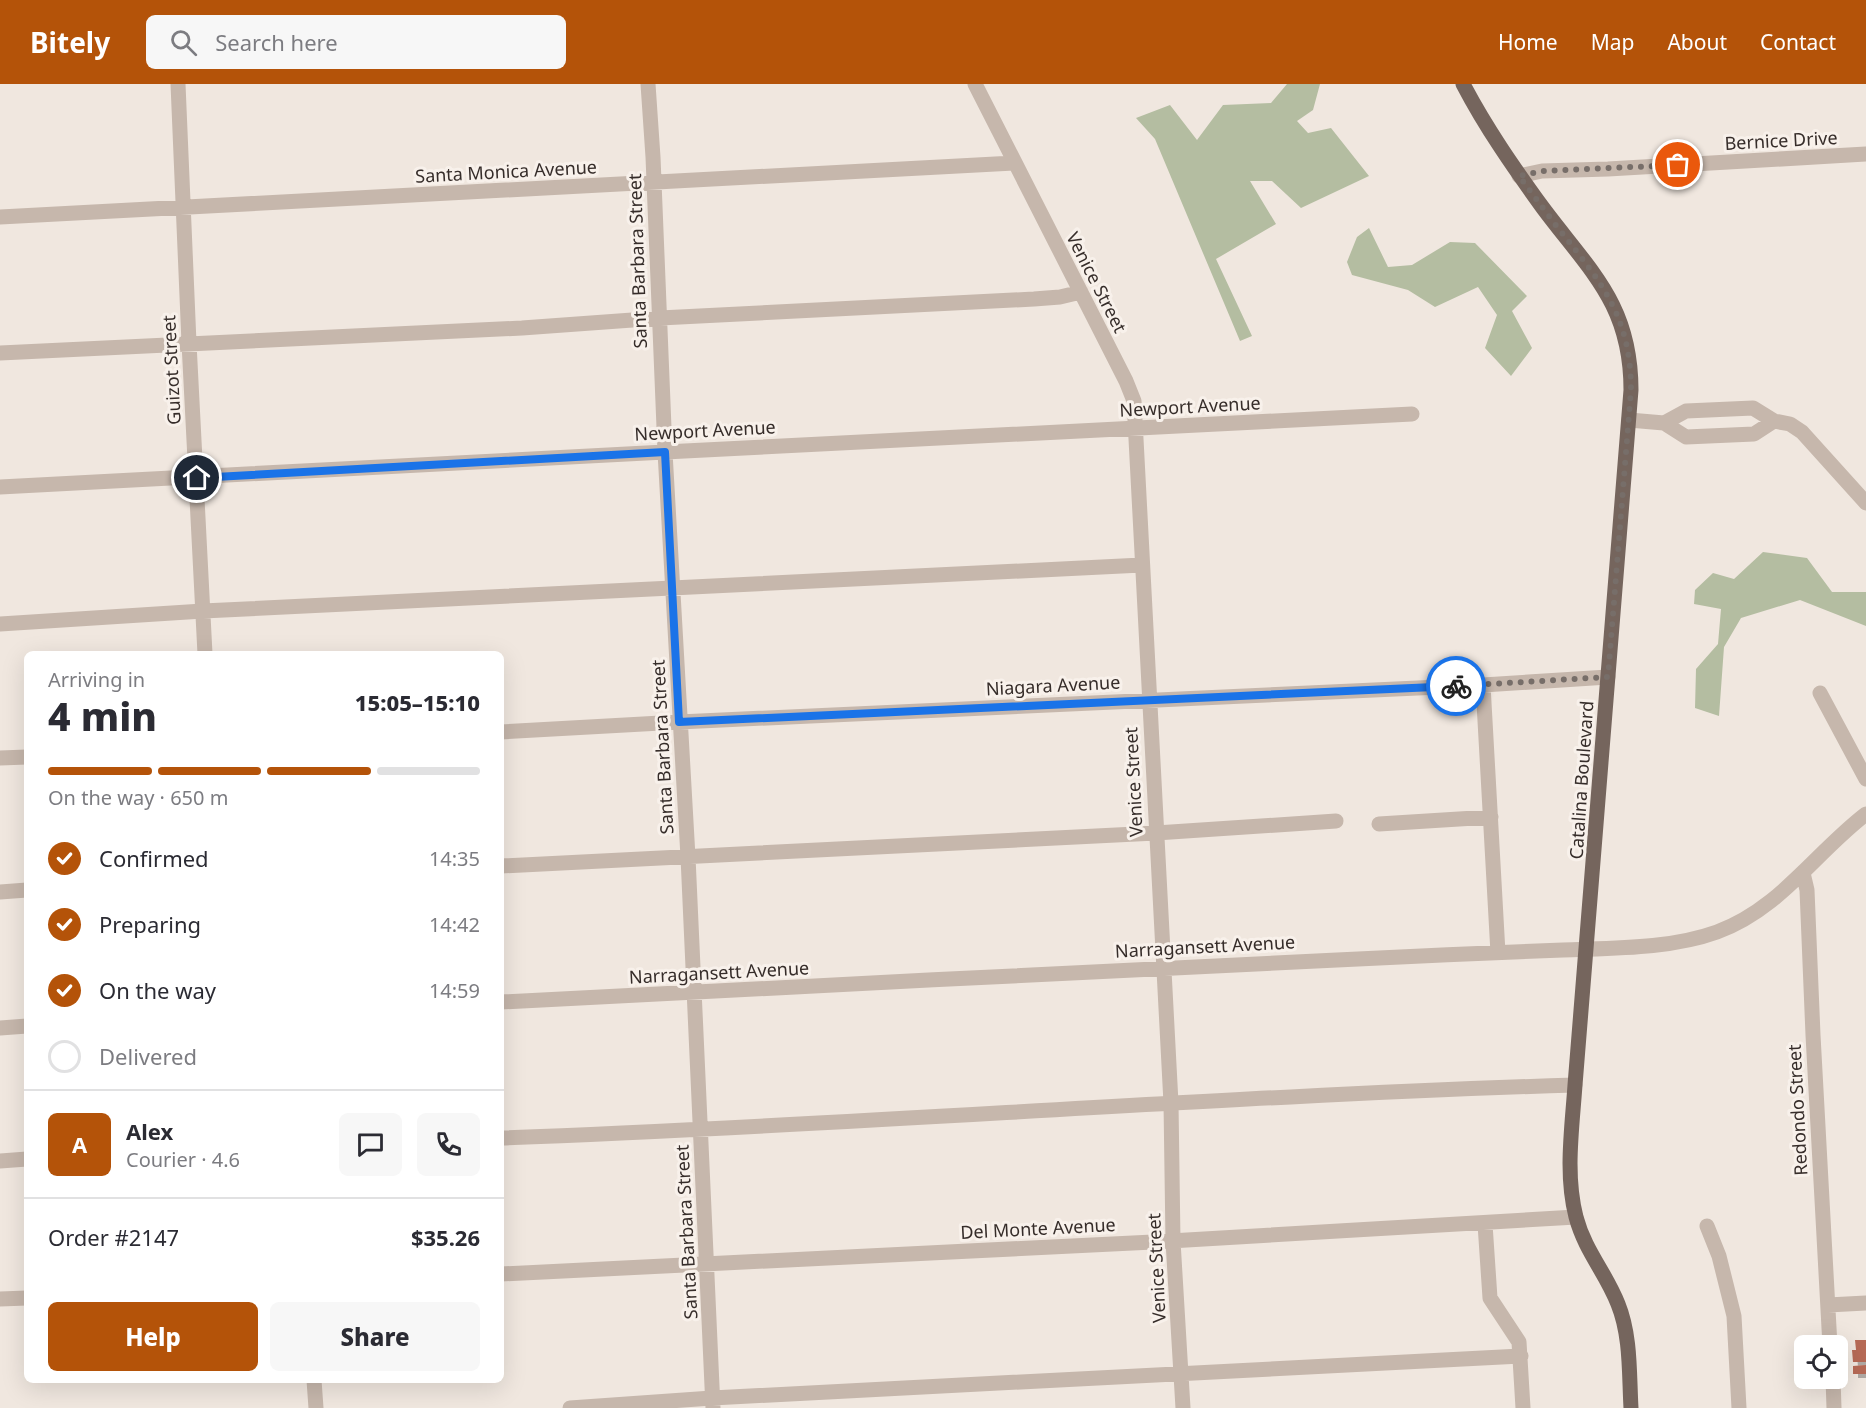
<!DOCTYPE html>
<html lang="en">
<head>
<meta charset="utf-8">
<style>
	:root { --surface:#fff; --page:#f7f7f7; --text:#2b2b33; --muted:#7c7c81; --line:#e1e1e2; --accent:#b45309 }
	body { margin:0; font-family:"Noto Sans",sans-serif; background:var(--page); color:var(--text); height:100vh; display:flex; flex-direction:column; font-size:22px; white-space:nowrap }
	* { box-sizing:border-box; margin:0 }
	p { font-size:20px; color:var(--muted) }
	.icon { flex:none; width:33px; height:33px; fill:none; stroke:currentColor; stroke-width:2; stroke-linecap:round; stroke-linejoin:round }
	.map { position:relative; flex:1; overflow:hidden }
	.details { position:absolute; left:24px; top:567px; width:480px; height:732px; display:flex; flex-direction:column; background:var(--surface); border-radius:9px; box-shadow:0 6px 24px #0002 }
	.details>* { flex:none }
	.controls { position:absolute; left:1794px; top:1251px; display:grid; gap:12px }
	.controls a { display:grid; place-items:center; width:54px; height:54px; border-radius:9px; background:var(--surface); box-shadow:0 6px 24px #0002; font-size:30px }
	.pin { position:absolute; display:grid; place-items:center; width:51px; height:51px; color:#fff; margin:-26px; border:3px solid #fff; border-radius:50%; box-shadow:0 2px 6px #0007 }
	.courier { position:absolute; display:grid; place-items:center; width:60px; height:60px; margin:-30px; border:4px solid #1a73e8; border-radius:50%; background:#fff; color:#222; box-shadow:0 2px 8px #0007 }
	.headline em { font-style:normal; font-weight:800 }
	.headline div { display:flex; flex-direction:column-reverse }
	.headline { display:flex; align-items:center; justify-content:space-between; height:102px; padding:0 24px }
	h1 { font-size:39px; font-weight:800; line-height:45px }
	.bar { display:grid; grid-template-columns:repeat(4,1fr); gap:9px 6px; align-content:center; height:72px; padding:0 24px }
	.bar i { height:8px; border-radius:4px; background:var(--line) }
	.bar .selected { background:var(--accent) }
	.bar p { grid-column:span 4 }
	.line { display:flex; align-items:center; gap:15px; padding:0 24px; border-top:2px solid var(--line) }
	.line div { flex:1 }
	.round { display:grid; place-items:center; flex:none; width:63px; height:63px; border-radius:9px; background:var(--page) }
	ol { padding:0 24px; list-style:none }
	li { display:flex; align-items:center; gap:18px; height:66px }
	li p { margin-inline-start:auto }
	li .icon { padding:6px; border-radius:50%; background:var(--accent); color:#fff; stroke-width:4 }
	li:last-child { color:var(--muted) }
	li i { width:33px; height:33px; border:3px solid var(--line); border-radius:50% }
	.cta { display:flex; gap:12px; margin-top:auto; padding:12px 24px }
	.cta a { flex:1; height:69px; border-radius:9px; background:var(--accent); color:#fff; font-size:24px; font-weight:800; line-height:69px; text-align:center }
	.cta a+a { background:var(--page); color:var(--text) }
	header { display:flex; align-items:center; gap:36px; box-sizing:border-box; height:84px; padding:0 30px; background:var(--accent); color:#fff }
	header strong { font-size:28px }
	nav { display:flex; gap:33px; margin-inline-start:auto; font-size:21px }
	.search { width:420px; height:54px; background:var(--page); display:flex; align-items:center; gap:15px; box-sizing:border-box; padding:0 21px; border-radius:9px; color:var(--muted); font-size:22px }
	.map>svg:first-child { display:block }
</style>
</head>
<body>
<header>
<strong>Bitely</strong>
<div class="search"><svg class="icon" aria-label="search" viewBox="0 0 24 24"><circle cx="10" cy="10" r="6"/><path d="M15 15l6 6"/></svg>Search here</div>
<nav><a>Home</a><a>Map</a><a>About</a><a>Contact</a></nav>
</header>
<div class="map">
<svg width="1866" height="1324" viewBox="0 0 1866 1324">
	<defs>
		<filter id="shadow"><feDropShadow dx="5" dy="5" stdDeviation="0" flood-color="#0004"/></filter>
	</defs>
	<rect width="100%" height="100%" fill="#f0e7df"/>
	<path fill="#b4bda1" d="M1287,0H1320L1313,26L1297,37L1308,49L1331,44L1369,92L1301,124L1272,97H1250L1276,140L1216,175L1252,252L1240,257L1155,55L1136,34L1170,21L1197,56L1223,21L1271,19Z
		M1369,144L1388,183L1412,181L1450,158L1475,159L1527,212L1512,227L1532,264L1511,292L1485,264L1497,231L1478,203L1435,223L1408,206L1352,191L1347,178L1357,153Z
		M1763,468L1807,474L1832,508H1866V542L1800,516L1741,534L1724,563L1719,632L1695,624L1696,585L1718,560L1721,525L1694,520L1695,506L1713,489L1734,495Z"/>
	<path fill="#b76a56" filter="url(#shadow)" d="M1855,1256H1866V1278H1853L1852,1266H1856Z
		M1866,1281V1290H1853V1282Z"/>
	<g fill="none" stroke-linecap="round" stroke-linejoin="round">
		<path stroke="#c6b7ac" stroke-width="15" d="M178,0L189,259L205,570
			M648,0L653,73L665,368L688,773L713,1324
			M975,0L1126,297L1134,317L1171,1019L1173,1157L1183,1324
			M1519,92L1542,87L1608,85L1866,70
			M0,133L1014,79
			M0,269L522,244L660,234L1034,215L1060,213L1081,208
			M1629,336L1664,339L1686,327L1753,324L1774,337L1790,340L1802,348L1866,419
			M1664,339L1686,353L1754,350L1774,337
			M0,403L665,368L1412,330
			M0,540L203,527L1142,481
			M1483,601L1498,869
			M1820,609L1866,695
			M501,648L679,638L1483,601L1608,593
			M0,674L27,673
			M1379,740L1491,733
			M501,782L1156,749L1336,737
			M1803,789L1807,806L1813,951L1830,1262
			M0,808L27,806
			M501,918C780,905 1058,888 1337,876C1412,872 1488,869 1563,866C1613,864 1670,865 1717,848C1780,825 1815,769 1866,730
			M0,944L27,942
			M501,1054C859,1041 1217,1012 1575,1001
			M0,1077L27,1075
			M1485,1140L1490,1214L1519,1258L1523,1324
			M1707,1142L1719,1172L1734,1232L1739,1324
			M501,1190L1153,1158L1576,1133
			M0,1215L27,1214
			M1828,1221L1866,1219
			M1833,1294L1834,1324
			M314,1296L316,1324
			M570,1324L712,1314L1521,1272"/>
		<path stroke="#75655d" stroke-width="15" d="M1463,0C1486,44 1514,84 1543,124C1590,187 1631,220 1631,306L1575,1001C1572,1045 1565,1090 1576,1133C1585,1167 1606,1189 1618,1220C1631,1252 1629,1290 1631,1324"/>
	</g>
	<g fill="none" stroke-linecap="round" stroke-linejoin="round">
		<path stroke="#776e69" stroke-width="6" stroke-dasharray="0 10.8" d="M1456,602L1608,593L1631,306C1631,232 1601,198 1558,144C1545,127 1532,109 1519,92L1542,87L1678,81"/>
		<path stroke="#1a73e8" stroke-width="8" d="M197,394L665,368L679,638L1456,602"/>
	</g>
	<g text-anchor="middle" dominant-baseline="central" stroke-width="6" stroke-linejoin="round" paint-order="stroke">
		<g font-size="18" fill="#362d2a" stroke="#f8f1eb">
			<text transform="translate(1781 56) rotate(-3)">Bernice Drive</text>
			<text transform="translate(506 87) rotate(-3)">Santa Monica Avenue</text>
			<text transform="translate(637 177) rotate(-92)">Santa Barbara Street</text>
			<text transform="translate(1097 198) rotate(63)">Venice Street</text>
			<text transform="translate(171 286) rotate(-93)">Guizot Street</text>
			<text transform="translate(1190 322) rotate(-3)">Newport Avenue</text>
			<text transform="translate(705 346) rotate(-3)">Newport Avenue</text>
			<text transform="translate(1053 601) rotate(-3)">Niagara Avenue</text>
			<text transform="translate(662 663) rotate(-93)">Santa Barbara Street</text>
			<text transform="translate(1581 696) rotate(-86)">Catalina Boulevard</text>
			<text transform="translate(1133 698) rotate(-93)">Venice Street</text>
			<text transform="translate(1205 862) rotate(-3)">Narragansett Avenue</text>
			<text transform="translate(719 888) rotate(-3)">Narragansett Avenue</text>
			<text transform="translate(1797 1026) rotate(-93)">Redondo Street</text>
			<text transform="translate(1038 1144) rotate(-3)">Del Monte Avenue</text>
			<text transform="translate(686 1148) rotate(-93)">Santa Barbara Street</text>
			<text transform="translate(1156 1184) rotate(-93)">Venice Street</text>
		</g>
	</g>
</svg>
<div class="controls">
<a><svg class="icon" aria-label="locate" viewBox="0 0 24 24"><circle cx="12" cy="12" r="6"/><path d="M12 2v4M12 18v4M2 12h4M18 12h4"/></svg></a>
</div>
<div class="pin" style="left:1678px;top:81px;background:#ea580c"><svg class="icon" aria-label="bag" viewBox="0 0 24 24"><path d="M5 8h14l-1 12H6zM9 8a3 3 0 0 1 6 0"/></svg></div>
<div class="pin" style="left:197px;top:394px;background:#1f2937"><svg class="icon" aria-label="home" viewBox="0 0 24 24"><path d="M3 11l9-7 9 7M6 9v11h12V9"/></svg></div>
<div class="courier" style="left:1456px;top:602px"><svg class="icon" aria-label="bike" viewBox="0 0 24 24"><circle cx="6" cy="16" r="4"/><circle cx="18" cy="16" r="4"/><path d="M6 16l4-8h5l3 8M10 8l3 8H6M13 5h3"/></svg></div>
<section class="details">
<div class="headline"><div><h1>4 min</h1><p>Arriving in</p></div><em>15:05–15:10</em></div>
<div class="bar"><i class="selected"></i><i class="selected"></i><i class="selected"></i><i></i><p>On the way · 650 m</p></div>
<ol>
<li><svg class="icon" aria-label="check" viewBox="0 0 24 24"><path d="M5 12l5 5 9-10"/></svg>Confirmed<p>14:35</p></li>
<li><svg class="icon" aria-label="check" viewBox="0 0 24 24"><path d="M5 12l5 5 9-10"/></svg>Preparing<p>14:42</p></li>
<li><svg class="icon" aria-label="check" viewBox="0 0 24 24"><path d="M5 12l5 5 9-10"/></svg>On the way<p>14:59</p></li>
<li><i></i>Delivered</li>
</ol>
<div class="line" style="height:108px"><b class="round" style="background:var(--accent);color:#fff">A</b><div><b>Alex</b><p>Courier · 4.6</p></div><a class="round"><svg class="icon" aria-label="chat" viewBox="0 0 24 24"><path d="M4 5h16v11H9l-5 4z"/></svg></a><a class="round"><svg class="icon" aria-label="phone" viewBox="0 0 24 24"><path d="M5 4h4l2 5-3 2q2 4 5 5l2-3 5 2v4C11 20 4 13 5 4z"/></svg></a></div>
<div class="line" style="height:78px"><div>Order #2147</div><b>$35.26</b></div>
<div class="cta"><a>Help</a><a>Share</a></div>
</section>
</div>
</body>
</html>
